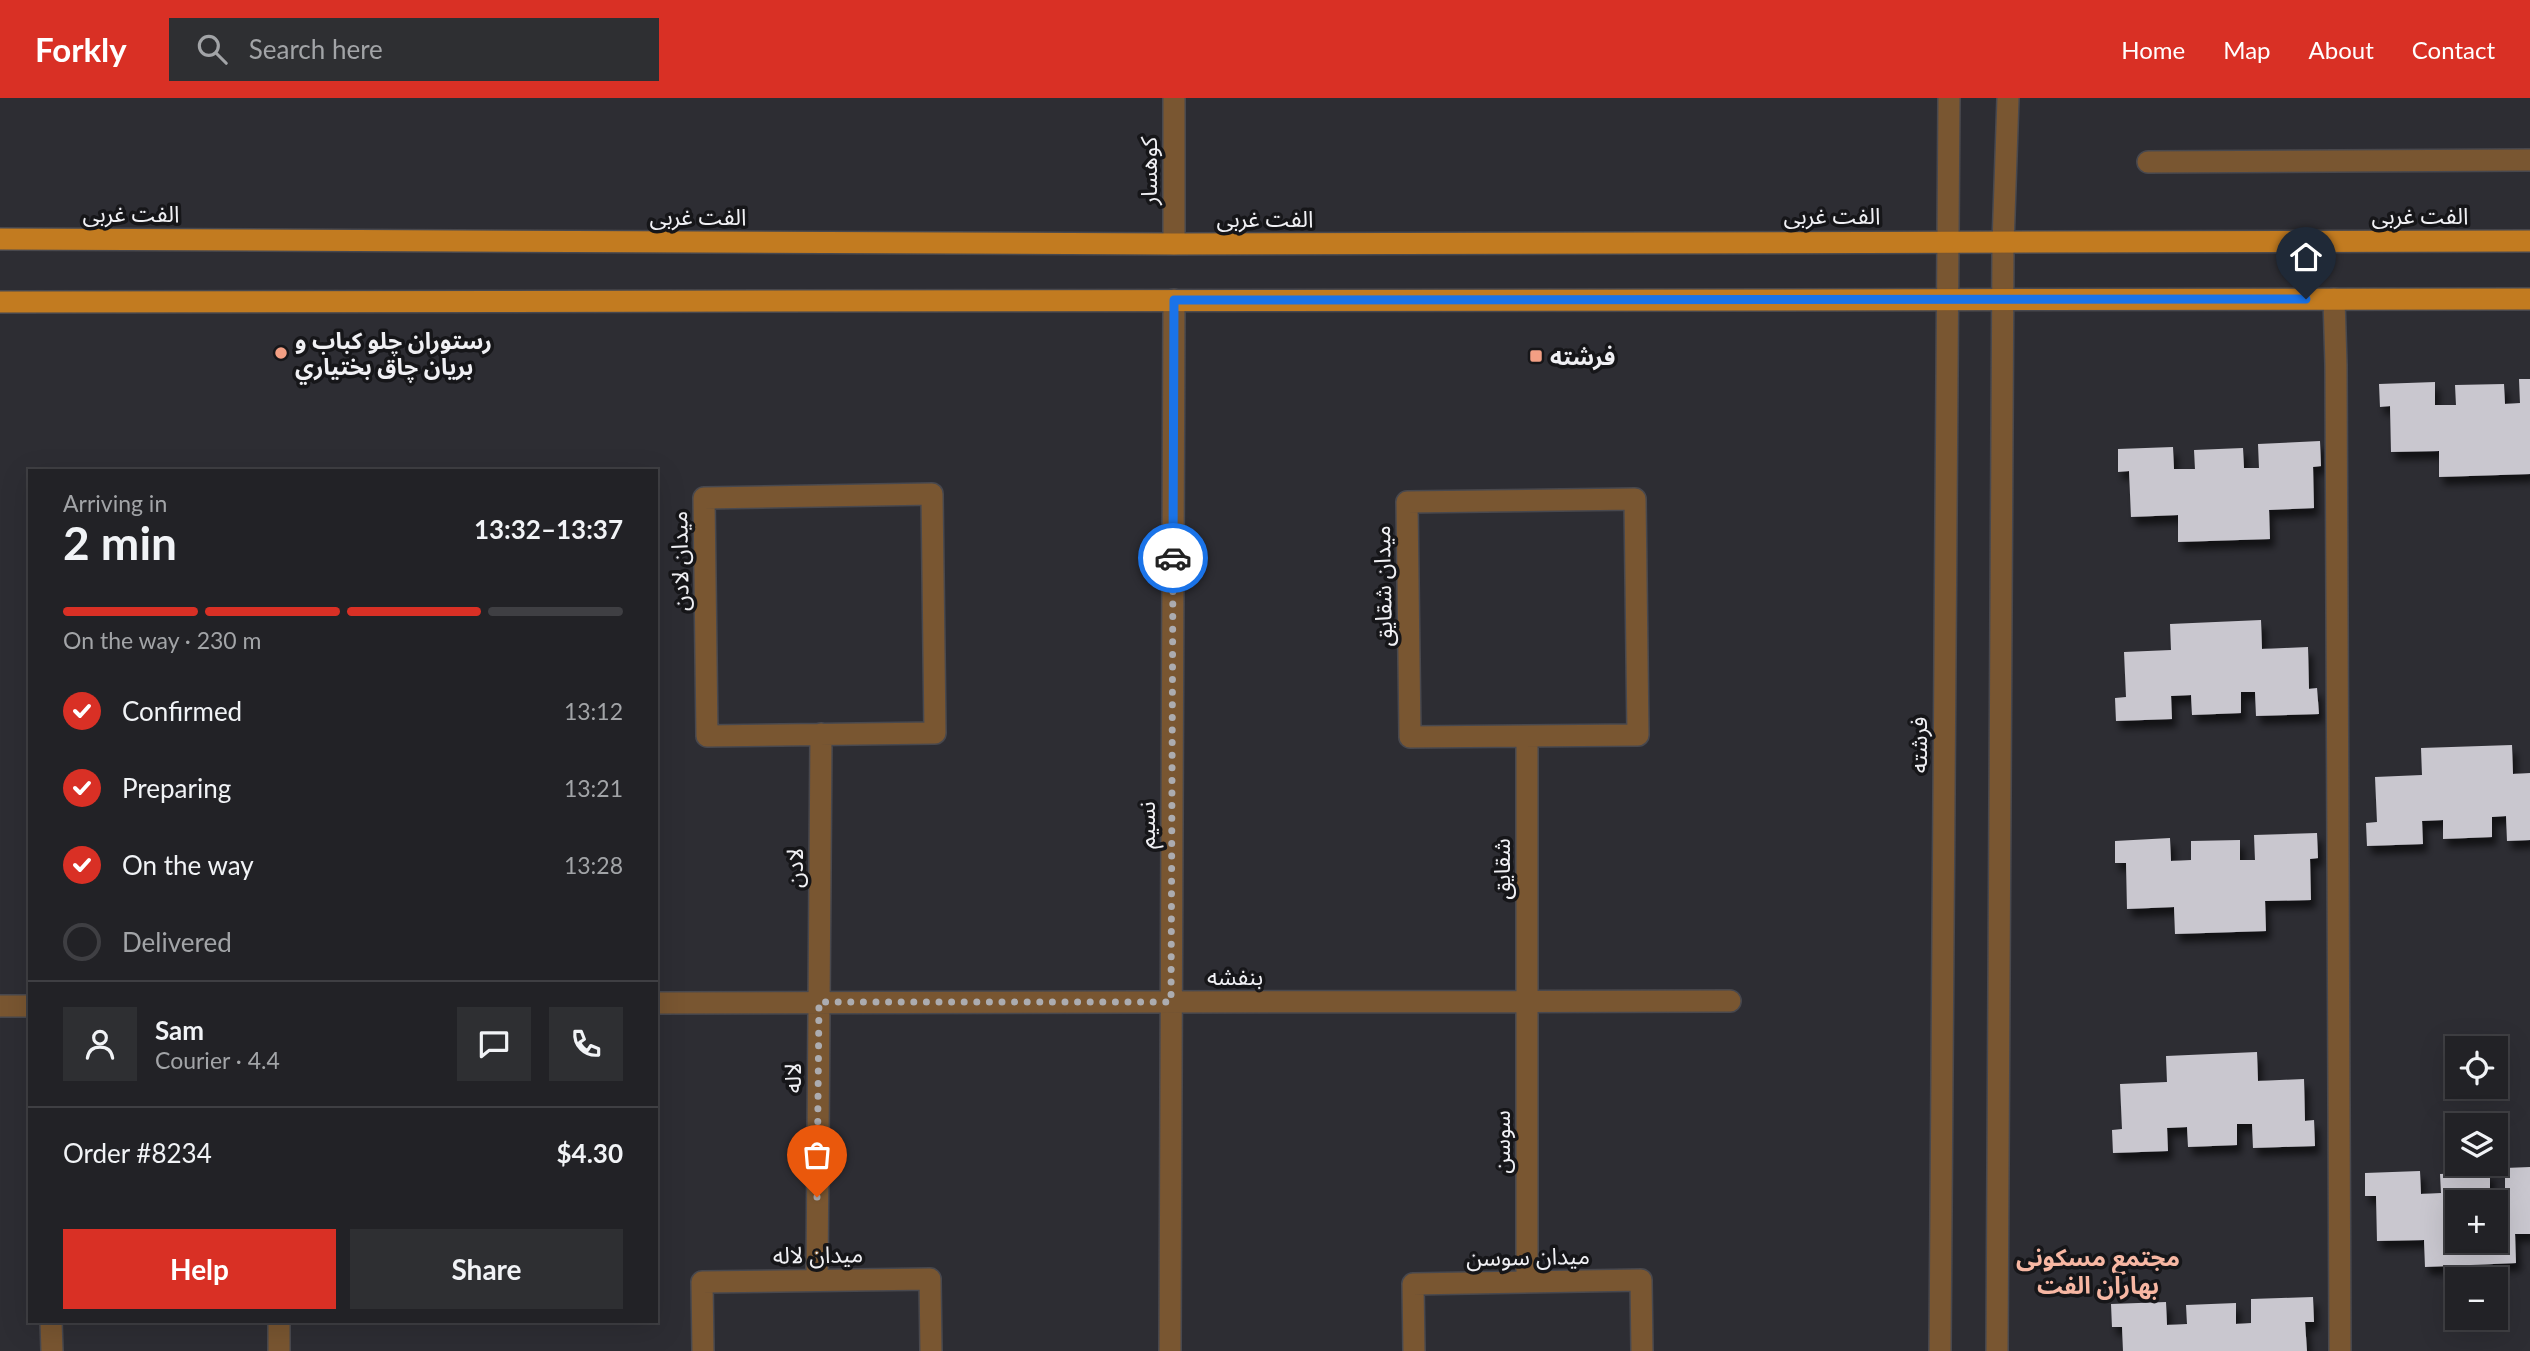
<!DOCTYPE html>
<html lang="en">
<head>
<meta charset="utf-8">
<style>
	:root { --surface:#222226; --page:#2e2f32; --text:#f1f3f6; --muted:#a2a4a7; --line:#3f3f43; --accent:#d93025 }
	body { margin:0; font-family:Lato,"Noto Sans Arabic",sans-serif; background:var(--page); color:var(--text); height:100vh; display:flex; flex-direction:column; font-size:26px; white-space:nowrap }
	* { box-sizing:border-box; margin:0 }
	p { font-size:23px; color:var(--muted) }
	.icon { flex:none; width:38px; height:38px; fill:none; stroke:currentColor; stroke-width:2; stroke-linecap:round; stroke-linejoin:round }
	.map { position:relative; flex:1; overflow:hidden }
	.details { position:absolute; left:28px; top:371px; width:630px; height:854px; display:flex; flex-direction:column; background:var(--surface); border-radius:0px; box-shadow:0 7px 28px #0002,0 0 0 2px var(--line) }
	.details>* { flex:none }
	.fabs { position:absolute; left:2445px; top:938px; display:grid; gap:14px }
	.fabs a { display:grid; place-items:center; width:63px; height:63px; border-radius:0px; background:var(--surface); box-shadow:0 7px 28px #0002,0 0 0 2px var(--line); font-size:35px }
	.pin { position:absolute; display:grid; place-items:center; width:60px; height:60px; color:#fff; margin:-72px -30px; border-radius:50% 50% 50% 0; rotate:-45deg; box-shadow:0 0 7px #0007 }
	.pin .icon { rotate:45deg }
	.courier { position:absolute; display:grid; place-items:center; width:70px; height:70px; margin:-35px; border:5px solid #1a73e8; border-radius:50%; background:#fff; color:#222; box-shadow:0 2px 9px #0007 }
	.overview em { font-style:normal; font-weight:700 }
	.overview div { display:flex; flex-direction:column-reverse }
	.overview { display:flex; align-items:center; justify-content:space-between; height:119px; padding:0 35px }
	h1 { font-size:46px; font-weight:700; line-height:52px }
	.bar { display:grid; grid-template-columns:repeat(4,1fr); gap:10px 7px; align-content:center; height:84px; padding:0 35px }
	.bar i { height:9px; border-radius:5px; background:var(--line) }
	.bar .selected { background:var(--accent) }
	.bar p { grid-column:span 4 }
	.line { display:flex; align-items:center; gap:18px; padding:0 35px; border-top:2px solid var(--line) }
	.line div { flex:1 }
	.round { display:grid; place-items:center; flex:none; width:74px; height:74px; border-radius:0px; background:var(--page) }
	ol { padding:0 35px; list-style:none }
	li { display:flex; align-items:center; gap:21px; height:77px }
	li p { margin-inline-start:auto }
	li .icon { padding:7px; border-radius:50%; background:var(--accent); color:#fff; stroke-width:4 }
	li:last-child { color:var(--muted) }
	li i { width:38px; height:38px; border:4px solid var(--line); border-radius:50% }
	.action { display:flex; gap:14px; margin-top:auto; padding:14px 35px }
	.action a { flex:1; height:80px; border-radius:0px; background:var(--accent); color:#fff; font-size:28px; font-weight:700; line-height:80px; text-align:center }
	.action a+a { background:var(--page); color:var(--text) }
	header { display:flex; align-items:center; gap:42px; box-sizing:border-box; height:98px; padding:0 35px; background:var(--accent); color:#fff }
	header strong { font-size:33px }
	nav { display:flex; gap:38px; margin-inline-start:auto; font-size:24px }
	.search { width:490px; height:63px; background:var(--page); display:flex; align-items:center; gap:18px; box-sizing:border-box; padding:0 24px; border-radius:0px; color:var(--muted); font-size:26px }
	.map>svg:first-child { display:block }
</style>
</head>
<body>
<header>
<strong>Forkly</strong>
<div class="search"><svg class="icon" aria-label="search" viewBox="0 0 24 24"><circle cx="10" cy="10" r="6"/><path d="M15 15l6 6"/></svg>Search here</div>
<nav><a>Home</a><a>Map</a><a>About</a><a>Contact</a></nav>
</header>
<div class="map">
<svg width="2530" height="1253" viewBox="0 0 2530 1253">
	<defs>
		<filter id="shadow"><feDropShadow dx="4.5" dy="8" stdDeviation="3.5" flood-color="#0009"/></filter>
	</defs>
	<rect width="100%" height="100%" fill="#2d2d33"/>
	<path fill="#c9c7cf" fill-rule="evenodd" filter="url(#shadow)" d="M2519,281H2530V376L2439,379V353L2391,354L2390,308L2380,309L2379,286L2435,284V307H2456L2455,287L2504,286L2505,306L2520,305Z
		M2320,343L2321,368L2313,369L2314,410L2269,412L2270,441L2178,444V417L2131,419L2129,373L2118,374V351L2173,349L2174,371H2195L2194,352L2243,350L2244,370H2259L2258,346Z
		M2261,522L2262,551L2308,549L2309,591L2317,590L2319,616L2256,618L2255,594H2241V615L2192,617L2191,597L2171,598L2172,621L2116,623L2115,600L2126,599L2124,554L2171,552L2170,526Z
		M2512,647L2513,676L2530,675V742L2507,743L2506,718L2492,719V739L2443,741V722L2422,723L2423,746L2367,748L2366,725L2377,724L2375,679L2422,677L2421,650Z
		M2317,735L2318,760L2310,761L2311,802L2265,803L2266,833L2175,836L2174,809L2127,811L2126,765H2115V743L2170,740L2171,763L2191,762V743L2240,742V762H2255L2254,737Z
		M2257,954L2258,983L2304,981L2305,1023L2314,1022L2315,1048L2253,1050L2252,1026H2237V1047L2188,1049L2187,1029L2167,1030L2168,1053L2113,1055L2112,1032L2122,1031L2120,986L2167,984L2166,958Z
		M2530,1069V1136H2515L2516,1165L2425,1169L2424,1142L2377,1143L2376,1098H2365V1075L2420,1073L2421,1096L2441,1095L2440,1076L2490,1074V1095L2505,1094V1070ZM2457,1104H2496V1143H2457Z
		M2313,1199L2314,1224H2305L2307,1253H2123L2122,1229H2112L2111,1206L2166,1204L2167,1227L2187,1226L2186,1207L2236,1205V1226L2251,1225V1201Z"/>
	<g fill="none" stroke-linecap="round" stroke-linejoin="round">
		<defs>
			<path id="minor" d="M2148,64L2530,62
				M1174,146V0
				M2334,201L2336,267L2340,1253
				M932,396L935,635L707,638L704,400Z
				M1635,401L1638,637L1410,639L1407,404Z
				M1527,638V1184
				M656,905L1730,903
				M0,908H30
				M817,1182L821,636
				M51,1223L52,1253
				M279,1223V1253
				M703,1253L702,1184L930,1181L931,1253
				M1170,1253L1174,202
				M1414,1253L1413,1186L1641,1182L1642,1253
				M1940,1253L1949,0
				M1997,1253L2003,146L2008,0"/>
			<path id="major" d="M0,141L1174,146L2530,143
				M0,204L2530,201"/>
		</defs>
		<use href="#minor" stroke="#48484e" stroke-width="24"/>
		<use href="#major" stroke="#48484e" stroke-width="24"/>
		<use href="#minor" stroke="#795631" stroke-width="21"/>
		<use href="#major" stroke="#c27b20" stroke-width="21"/>
	</g>
	<g fill="none" stroke-linecap="round" stroke-linejoin="round">
		<path stroke="#acacb0" stroke-width="7" stroke-dasharray="0 12.6" d="M817,1099L819,904H1171L1173,460"/>
		<path stroke="#1a73e8" stroke-width="9" d="M1173,460L1174,202L2306,201"/>
	</g>
	<g fill="#f39f84" stroke="#161619" stroke-width="2.5">
		<circle cx="281" cy="255" r="7"/>
		<rect x="1529" y="251" width="14" height="14" rx="3.5"/>
	</g>
	<g text-anchor="middle" dominant-baseline="central" stroke-width="7" stroke-linejoin="round" paint-order="stroke">
		<g font-size="23" fill="#f0f0f4" stroke="#161619">
			<text transform="translate(1148 73) rotate(-90)">کوهسار</text>
			<text x="131" y="115">الفت غربی</text>
			<text x="1832" y="117">الفت غربی</text>
			<text x="2420" y="117">الفت غربی</text>
			<text x="698" y="118">الفت غربی</text>
			<text x="1265" y="120">الفت غربی</text>
			<text transform="translate(679 463) rotate(-91)">میدان لادن</text>
			<text transform="translate(1382 488) rotate(-91)">میدان شقایق</text>
			<text transform="translate(1918 647) rotate(-90)">فرشته</text>
			<text transform="translate(1146 727) rotate(-90)">نسیم</text>
			<text transform="translate(794 770) rotate(-90)">لادن</text>
			<text transform="translate(1501 771) rotate(-90)">شقایق</text>
			<text x="1235" y="878">بنفشه</text>
			<text transform="translate(792 980) rotate(-90)">لاله</text>
			<text transform="translate(1501 1044) rotate(-90)">سوسن</text>
			<text transform="translate(818 1156) rotate(-1)">میدان لاله</text>
			<text transform="translate(1528 1158) rotate(-1)">میدان سوسن</text>
		</g>
		<g font-size="23" font-weight="bold" fill="#f0f0f4" stroke="#161619" text-anchor="start">
			<text x="295" y="242">رستوران چلو كباب و<tspan x="295" dy="26">بريان چاق بختياري</tspan></text>
			<text x="1550" y="258">فرشته</text>
		</g>
		<g font-size="24" font-weight="bold" fill="#f7b7a3" stroke="#161619">
			<text x="2098" y="1158">مجتمع مسکونی<tspan x="2098" dy="28">بهاران الفت</tspan></text>
		</g>
	</g>
</svg>
<div class="fabs">
<a><svg class="icon" aria-label="locate" viewBox="0 0 24 24"><circle cx="12" cy="12" r="6"/><path d="M12 2v4M12 18v4M2 12h4M18 12h4"/></svg></a>
<a><svg class="icon" aria-label="layers" viewBox="0 0 24 24"><path d="M12 4l9 5-9 5-9-5zM3 14l9 5 9-5"/></svg></a>
<a>+</a>
<a>−</a>
</div>
<div class="pin" style="left:817px;top:1099px;background:#ea580c"><svg class="icon" aria-label="bag" viewBox="0 0 24 24"><path d="M5 8h14l-1 12H6zM9 8a3 3 0 0 1 6 0"/></svg></div>
<div class="pin" style="left:2306px;top:201px;background:#1f2937"><svg class="icon" aria-label="home" viewBox="0 0 24 24"><path d="M3 11l9-7 9 7M6 9v11h12V9"/></svg></div>
<div class="courier" style="left:1173px;top:460px"><svg class="icon" aria-label="car" viewBox="0 0 24 24"><path d="M5 17H2v-5l4-1 3-4h7l3 4 3 1v5h-3M9 17h6M6 11h13"/><circle cx="7" cy="17" r="2"/><circle cx="17" cy="17" r="2"/></svg></div>
<section class="details">
<div class="overview"><div><h1>2 min</h1><p>Arriving in</p></div><em>13:32–13:37</em></div>
<div class="bar"><i class="selected"></i><i class="selected"></i><i class="selected"></i><i></i><p>On the way · 230 m</p></div>
<ol>
<li><svg class="icon" aria-label="check" viewBox="0 0 24 24"><path d="M5 12l5 5 9-10"/></svg>Confirmed<p>13:12</p></li>
<li><svg class="icon" aria-label="check" viewBox="0 0 24 24"><path d="M5 12l5 5 9-10"/></svg>Preparing<p>13:21</p></li>
<li><svg class="icon" aria-label="check" viewBox="0 0 24 24"><path d="M5 12l5 5 9-10"/></svg>On the way<p>13:28</p></li>
<li><i></i>Delivered</li>
</ol>
<div class="line" style="height:126px"><a class="round"><svg class="icon" aria-label="person" viewBox="0 0 24 24"><circle cx="12" cy="8" r="4"/><path d="M4 21q1-7 8-7t8 7"/></svg></a><div><b>Sam</b><p>Courier · 4.4</p></div><a class="round"><svg class="icon" aria-label="chat" viewBox="0 0 24 24"><path d="M4 5h16v11H9l-5 4z"/></svg></a><a class="round"><svg class="icon" aria-label="phone" viewBox="0 0 24 24"><path d="M5 4h4l2 5-3 2q2 4 5 5l2-3 5 2v4C11 20 4 13 5 4z"/></svg></a></div>
<div class="line" style="height:91px"><div>Order #8234</div><b>$4.30</b></div>
<div class="action"><a>Help</a><a>Share</a></div>
</section>
</div>
</body>
</html>
